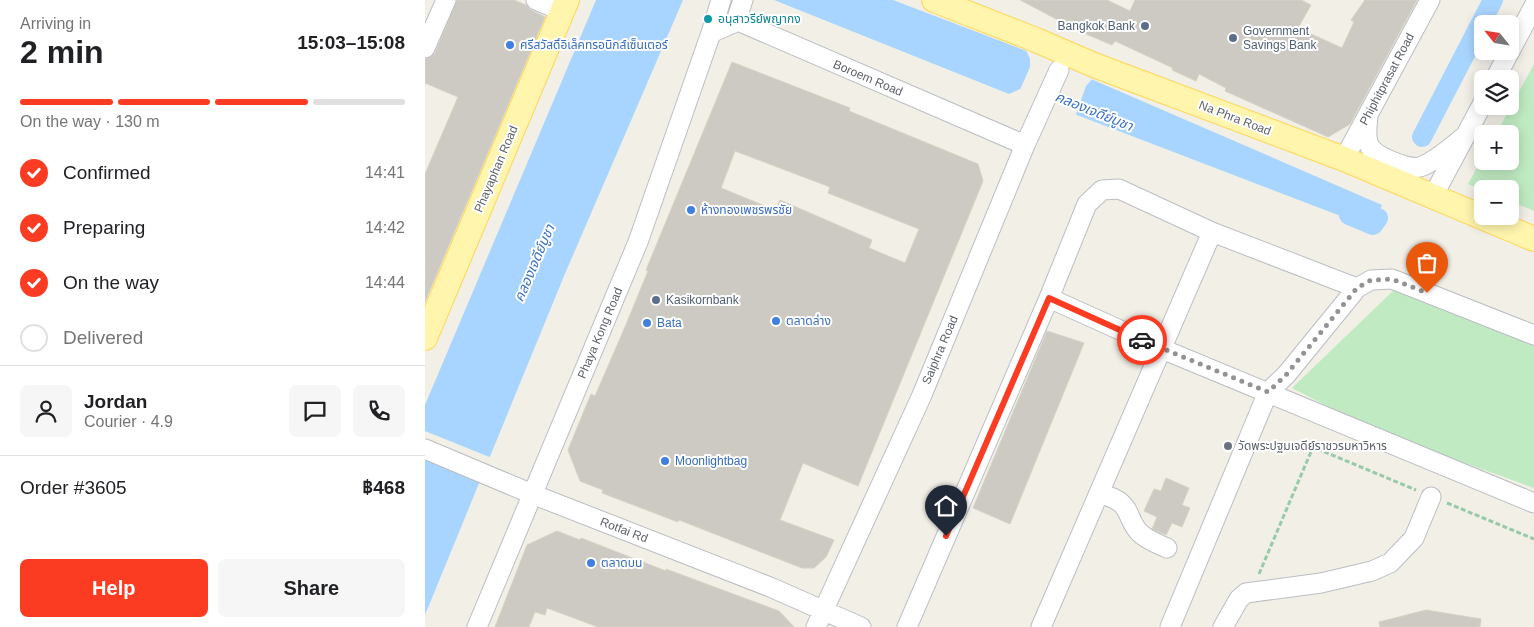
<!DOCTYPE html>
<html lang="en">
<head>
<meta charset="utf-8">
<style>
	:root { --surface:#fff; --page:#f6f6f6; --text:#202124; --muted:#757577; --line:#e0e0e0; --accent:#fc3c22 }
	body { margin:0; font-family:Arial,"Noto Sans Thai",sans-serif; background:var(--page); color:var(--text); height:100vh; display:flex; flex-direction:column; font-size:19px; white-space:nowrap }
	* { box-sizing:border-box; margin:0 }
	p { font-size:16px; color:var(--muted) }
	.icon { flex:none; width:28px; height:28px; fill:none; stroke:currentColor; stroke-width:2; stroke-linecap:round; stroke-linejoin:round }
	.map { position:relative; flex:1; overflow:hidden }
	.panel { display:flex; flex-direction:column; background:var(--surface); width:425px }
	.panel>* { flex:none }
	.needle { width:32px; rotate:300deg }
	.fabs { position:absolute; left:1049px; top:15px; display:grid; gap:10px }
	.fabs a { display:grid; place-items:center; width:45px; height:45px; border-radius:8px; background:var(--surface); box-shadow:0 2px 12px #0003; font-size:25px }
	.pin { position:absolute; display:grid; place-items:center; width:42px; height:42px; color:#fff; margin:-51px -21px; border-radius:50% 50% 50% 0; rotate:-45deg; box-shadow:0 0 5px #0007 }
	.pin .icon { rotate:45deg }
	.courier { position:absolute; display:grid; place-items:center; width:50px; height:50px; margin:-25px; border:4px solid #fc3c22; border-radius:50%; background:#fff; color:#222; box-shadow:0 1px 6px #0007 }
	.overview em { font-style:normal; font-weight:700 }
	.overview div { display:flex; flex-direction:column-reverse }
	.overview { display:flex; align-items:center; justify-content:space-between; height:85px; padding:0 20px }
	h1 { font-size:32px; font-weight:700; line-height:38px }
	.bar { display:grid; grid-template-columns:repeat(4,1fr); gap:8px 5px; align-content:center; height:60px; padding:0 20px }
	.bar i { height:6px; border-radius:4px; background:var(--line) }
	.bar .active { background:var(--accent) }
	.bar p { grid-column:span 4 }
	.line { display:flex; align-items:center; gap:12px; padding:0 20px; border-top:1px solid var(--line) }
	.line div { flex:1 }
	.round { display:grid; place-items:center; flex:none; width:52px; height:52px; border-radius:8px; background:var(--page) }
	ol { padding:0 20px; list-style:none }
	li { display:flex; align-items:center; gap:15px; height:55px }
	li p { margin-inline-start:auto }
	li .icon { padding:5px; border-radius:50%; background:var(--accent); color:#fff; stroke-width:4 }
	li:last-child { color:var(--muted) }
	li i { width:28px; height:28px; border:2px solid var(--line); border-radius:50% }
	.button { display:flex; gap:10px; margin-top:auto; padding:10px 20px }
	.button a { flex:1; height:58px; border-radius:8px; background:var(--accent); color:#fff; font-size:20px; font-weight:700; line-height:58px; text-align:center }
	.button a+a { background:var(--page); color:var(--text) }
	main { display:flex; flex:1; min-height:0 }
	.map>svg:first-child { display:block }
</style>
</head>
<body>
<main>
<section class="panel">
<div class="overview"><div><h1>2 min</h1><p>Arriving in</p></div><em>15:03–15:08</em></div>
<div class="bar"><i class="active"></i><i class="active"></i><i class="active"></i><i></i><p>On the way · 130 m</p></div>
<ol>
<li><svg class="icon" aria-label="check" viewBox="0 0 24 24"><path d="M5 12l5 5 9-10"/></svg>Confirmed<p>14:41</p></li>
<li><svg class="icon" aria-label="check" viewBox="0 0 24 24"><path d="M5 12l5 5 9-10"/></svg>Preparing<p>14:42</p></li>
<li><svg class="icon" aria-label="check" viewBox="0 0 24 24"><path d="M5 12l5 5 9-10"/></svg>On the way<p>14:44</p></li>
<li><i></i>Delivered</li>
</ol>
<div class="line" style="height:90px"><a class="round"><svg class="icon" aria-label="person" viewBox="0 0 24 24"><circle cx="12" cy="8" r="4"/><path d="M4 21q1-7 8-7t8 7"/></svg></a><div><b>Jordan</b><p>Courier · 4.9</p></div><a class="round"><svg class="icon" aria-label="chat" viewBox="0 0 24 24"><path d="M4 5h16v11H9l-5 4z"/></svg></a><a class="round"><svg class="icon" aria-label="phone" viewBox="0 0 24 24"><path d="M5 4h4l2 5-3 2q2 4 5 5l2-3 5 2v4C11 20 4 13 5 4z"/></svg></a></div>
<div class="line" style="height:65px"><div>Order #3605</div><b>฿468</b></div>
<div class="button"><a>Help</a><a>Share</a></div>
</section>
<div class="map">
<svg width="1109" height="627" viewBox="0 0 1109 627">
	<rect width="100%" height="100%" fill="#f1efe6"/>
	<path fill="#c0ebc2" d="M1109,64V211L1085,201V189H1058L1057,190L1043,184L1057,158L1058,161H1085V134H1071Z
		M971,288L1109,340V488L951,431L867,388Z"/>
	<path fill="#a8d5ff" d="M171,0H258L139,276L0,615V405Z
		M349,0H468L599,50L957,205L947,228L652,115L595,89L584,94Z"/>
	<path fill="#f1efe6" d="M600,48L668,78L661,86L650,117L594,92L605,67V59Z
		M0,431L67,458L57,483L0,460Z"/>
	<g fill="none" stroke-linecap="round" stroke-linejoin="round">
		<path stroke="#a8d5ff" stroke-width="20" d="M997,137L1068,0
			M924,215L948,225L953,218"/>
	</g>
	<path fill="#cdcac3" stroke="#d7d2c3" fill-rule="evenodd" d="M32,0H89L101,5L106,10L120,17L0,302V174L33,97L0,83V59L6,57L10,53Z
		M595,0H682L705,11L710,0H876L886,5L873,28L917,48L929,22L926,20L940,0H992L925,124L903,137L800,91L801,88L774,74L771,81L747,70L748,68L690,41L687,45L654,31Z
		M307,62L425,108L424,111L553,164L558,181L433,486L378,463L355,520L409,540L401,557L389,568H377L254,520L253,522L177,493L178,490L155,481L143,450L166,394L170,396L200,327L223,271L221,270ZM310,151L405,187L403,193L494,229L480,263L444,248L447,240L355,200L350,210L296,188Z
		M622,331L659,343L585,524L548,508Z
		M741,478L764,488L757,505L765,508L757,527L747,523L741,535L727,529L732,517L719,511L729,489L736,491Z
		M132,531L155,540L156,538L241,571V569L354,611L369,627H173L122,608L120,615L110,612L104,627H70L102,545Z
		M1001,610L1056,619L1055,627H955L954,622Z"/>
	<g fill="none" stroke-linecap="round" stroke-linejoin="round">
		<defs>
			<path id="minor" d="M111,0L137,11
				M313,21L312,18L318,0
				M286,33L313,21L600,145
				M0,48L21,0
				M1070,79L1109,6
				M943,116C942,126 940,139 945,147C952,157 984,170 995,167C1011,161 1026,147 1040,136
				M919,159L1005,0
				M1008,196L1058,103
				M624,298L737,349L1109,503
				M0,449L107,494L345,587L436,627
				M674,494C684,496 695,499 701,509C706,517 707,526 715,533C722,540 733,544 742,548
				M52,627L213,242L286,33L296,0
				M391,627L497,395L600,145L634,70
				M482,627L624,298L662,204L677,190L694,189L787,232L932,288L946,280L967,279L1109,335
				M616,627L787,232
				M745,627L843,392L861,375L932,288
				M798,627L814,599L821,593L896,583L947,571L965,563L989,538L1006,497"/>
			<path id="major" d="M509,0L611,40L669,65L919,159L1109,239
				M0,338L142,0"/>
		</defs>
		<use href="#minor" stroke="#bbbec3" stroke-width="21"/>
		<use href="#major" stroke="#ffd651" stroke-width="26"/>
		<path stroke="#97caa8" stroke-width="3" stroke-dasharray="5 2.5" stroke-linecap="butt" d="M1022,503L1109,539
			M834,574L888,447L991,490"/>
		<use href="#minor" stroke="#fff" stroke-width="19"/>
		<use href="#major" stroke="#fff5ad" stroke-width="24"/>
	</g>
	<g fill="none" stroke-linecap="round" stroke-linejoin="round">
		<path stroke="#919394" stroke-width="5" stroke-dasharray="0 9" d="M717,340L843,392L861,375L932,288L946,280L967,279L1002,293"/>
		<path stroke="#fc3c22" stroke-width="6" d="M521,536L624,298L717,340"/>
	</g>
	<circle fill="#0f9aa8" stroke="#fff" stroke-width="2" cx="283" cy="19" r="5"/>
	<g fill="#5c6f8a" stroke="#fff" stroke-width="2">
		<circle cx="720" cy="26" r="5"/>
		<circle cx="808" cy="38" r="5"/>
		<circle cx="231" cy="300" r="5"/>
	</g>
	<g fill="#3f7fe0" stroke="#fff" stroke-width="2">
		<circle cx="85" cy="45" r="5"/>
		<circle cx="266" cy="210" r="5"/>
		<circle cx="351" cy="321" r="5"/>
		<circle cx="222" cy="323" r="5"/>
		<circle cx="240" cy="461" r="5"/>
		<circle cx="166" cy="563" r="5"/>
	</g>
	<circle fill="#6b7280" stroke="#fff" stroke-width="2" cx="803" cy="446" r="5"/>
	<g text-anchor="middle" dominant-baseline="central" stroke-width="4" stroke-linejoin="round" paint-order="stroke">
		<g font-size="12" fill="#0d838f" stroke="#fff" text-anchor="start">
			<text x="293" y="19">อนุสาวรีย์พญากง</text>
		</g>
		<g font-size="12" fill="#4e5e75" stroke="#fff" text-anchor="start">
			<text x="710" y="26" text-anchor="end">Bangkok Bank</text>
			<text x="818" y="31">Government<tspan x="818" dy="14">Savings Bank</tspan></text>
			<text x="241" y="300">Kasikornbank</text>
		</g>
		<g font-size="12" fill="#366cbe" stroke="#fff" text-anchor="start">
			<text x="95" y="45">ศรีสวัสดิ์อิเล็คทรอนิกส์เซ็นเตอร์</text>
			<text x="276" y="210">ห้างทองเพชรพรชัย</text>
			<text x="361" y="321">ตลาดล่าง</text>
			<text x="232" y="323">Bata</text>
			<text x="250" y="461">Moonlightbag</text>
			<text x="176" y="563">ตลาดบน</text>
		</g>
		<g font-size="12" fill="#5d6268" stroke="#fff">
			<text transform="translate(443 78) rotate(23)">Boroem Road</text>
			<text transform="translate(962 79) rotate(-62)">Phiphitprasat Road</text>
			<text transform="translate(810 118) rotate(21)">Na Phra Road</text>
			<text transform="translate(71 169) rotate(-67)">Phayaphan Road</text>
			<text transform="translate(175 333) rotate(-67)">Phaya Kong Road</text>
			<text transform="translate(515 350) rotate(-67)">Saiphra Road</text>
			<text transform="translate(199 530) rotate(21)">Rotfai Rd</text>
		</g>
		<g font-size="12" fill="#5b616d" stroke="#fff" text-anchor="start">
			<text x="813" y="446">วัดพระปฐมเจดีย์ราชวรมหาวิหาร</text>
		</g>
		<g font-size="14" font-style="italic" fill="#3973be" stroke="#fff">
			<text transform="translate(669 111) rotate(22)">คลองเจดีย์บูชา</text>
			<text transform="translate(109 263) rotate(-67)">คลองเจดีย์บูชา</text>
		</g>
	</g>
</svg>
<div class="fabs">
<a><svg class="needle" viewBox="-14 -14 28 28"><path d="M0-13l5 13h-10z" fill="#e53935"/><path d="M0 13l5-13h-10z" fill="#757577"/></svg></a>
<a><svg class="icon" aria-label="layers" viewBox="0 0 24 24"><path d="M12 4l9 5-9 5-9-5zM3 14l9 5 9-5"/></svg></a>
<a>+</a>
<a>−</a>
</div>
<div class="pin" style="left:1002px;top:293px;background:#ea580c"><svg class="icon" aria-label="bag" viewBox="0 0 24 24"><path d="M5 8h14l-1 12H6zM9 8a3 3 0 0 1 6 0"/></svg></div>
<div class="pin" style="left:521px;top:536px;background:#1f2937"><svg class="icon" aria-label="home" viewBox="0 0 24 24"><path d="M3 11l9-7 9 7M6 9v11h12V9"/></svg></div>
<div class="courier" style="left:717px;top:340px"><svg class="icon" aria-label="car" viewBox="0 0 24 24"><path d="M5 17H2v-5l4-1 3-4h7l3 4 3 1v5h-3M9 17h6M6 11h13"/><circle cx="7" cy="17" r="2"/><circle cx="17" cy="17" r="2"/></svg></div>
</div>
</main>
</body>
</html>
